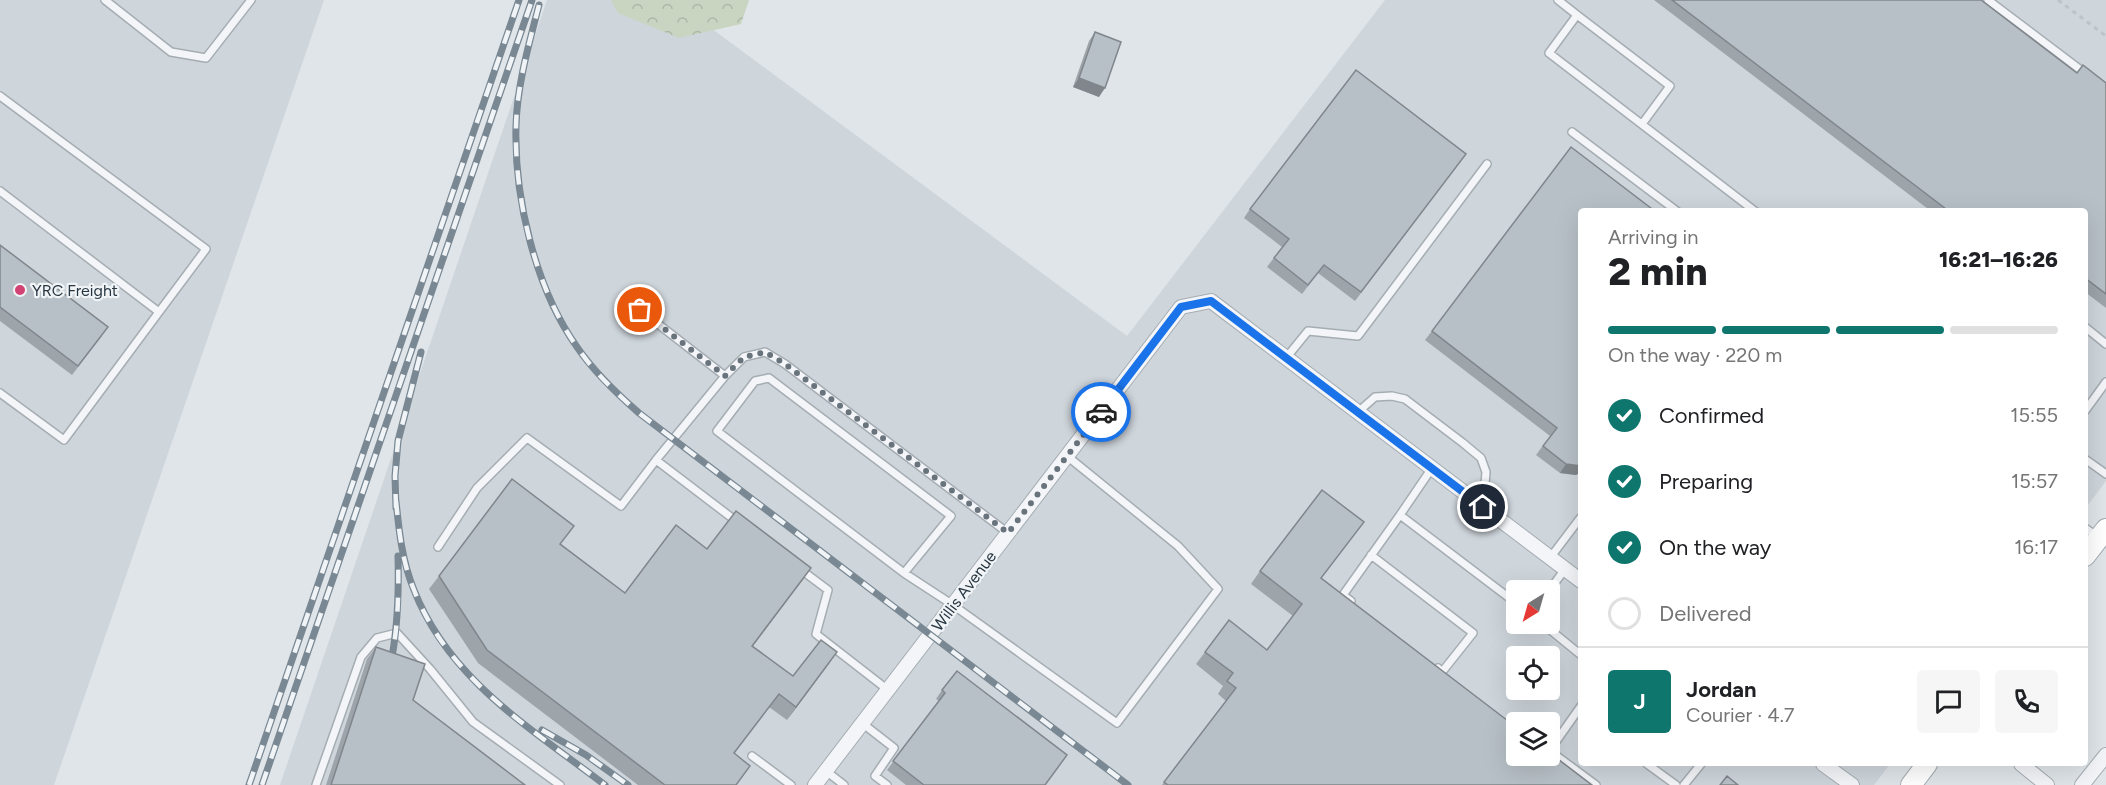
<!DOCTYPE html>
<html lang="en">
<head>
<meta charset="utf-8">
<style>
	:root { --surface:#fff; --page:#f6f6f6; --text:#202124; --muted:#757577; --line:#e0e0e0; --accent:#0f766e }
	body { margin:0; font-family:Figtree,sans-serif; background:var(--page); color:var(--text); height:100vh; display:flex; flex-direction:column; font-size:22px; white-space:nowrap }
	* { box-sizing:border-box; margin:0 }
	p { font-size:20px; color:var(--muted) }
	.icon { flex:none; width:33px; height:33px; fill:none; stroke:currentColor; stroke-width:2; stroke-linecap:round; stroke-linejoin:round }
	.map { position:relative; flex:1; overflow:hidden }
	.panel { position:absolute; left:1578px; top:208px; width:510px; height:558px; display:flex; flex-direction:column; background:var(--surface); border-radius:6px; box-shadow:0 6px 24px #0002 }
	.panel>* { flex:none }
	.needle { width:39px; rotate:217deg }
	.buttons { position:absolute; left:1506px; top:580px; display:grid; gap:12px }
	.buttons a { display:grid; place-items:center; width:54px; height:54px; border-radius:6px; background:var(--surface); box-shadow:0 6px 24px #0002; font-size:30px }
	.pin { position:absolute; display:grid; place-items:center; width:51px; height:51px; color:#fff; margin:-26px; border:3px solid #fff; border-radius:50%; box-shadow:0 2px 6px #0007 }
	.courier { position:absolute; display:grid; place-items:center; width:60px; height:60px; margin:-30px; border:4px solid #1a73e8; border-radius:50%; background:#fff; color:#222; box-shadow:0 2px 8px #0007 }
	.summary em { font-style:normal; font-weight:800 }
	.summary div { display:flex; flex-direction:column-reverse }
	.summary { display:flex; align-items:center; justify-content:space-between; height:102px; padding:0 30px }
	h1 { font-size:39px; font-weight:800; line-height:45px }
	.bar { display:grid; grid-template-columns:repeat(4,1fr); gap:9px 6px; align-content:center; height:72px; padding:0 30px }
	.bar i { height:8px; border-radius:4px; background:var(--line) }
	.bar .on { background:var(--accent) }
	.bar p { grid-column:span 4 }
	.line { display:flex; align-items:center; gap:15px; padding:0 30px; border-top:2px solid var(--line) }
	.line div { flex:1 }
	.round { display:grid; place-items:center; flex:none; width:63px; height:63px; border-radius:6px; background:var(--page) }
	ol { padding:0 30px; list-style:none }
	li { display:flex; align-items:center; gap:18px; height:66px }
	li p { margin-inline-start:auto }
	li .icon { padding:6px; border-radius:50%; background:var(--accent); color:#fff; stroke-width:4 }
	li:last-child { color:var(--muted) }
	li i { width:33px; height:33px; border:3px solid var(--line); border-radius:50% }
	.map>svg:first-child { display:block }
</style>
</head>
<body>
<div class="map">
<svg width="2106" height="785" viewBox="0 0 2106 785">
	<defs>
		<pattern id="forest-crowns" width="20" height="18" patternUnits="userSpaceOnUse" patternTransform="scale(1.5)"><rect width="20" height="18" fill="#c9d4c1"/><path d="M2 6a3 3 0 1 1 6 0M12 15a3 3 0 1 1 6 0" fill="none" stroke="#adb7a7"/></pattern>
	</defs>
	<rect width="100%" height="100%" fill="#e0e5e9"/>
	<path fill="#ced5db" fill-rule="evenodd" d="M0,0H324L54,785H0Z
		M547,0H673L1127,336L1385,0H2106V481L2085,509V212H1581V764H1890L1874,785H280ZM1516,591H1550V624H1516ZM1516,657H1550V690H1516ZM1516,723H1550V756H1516Z"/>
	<path fill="url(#forest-crowns)" d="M611,0H749L741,24L679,38L618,13Z"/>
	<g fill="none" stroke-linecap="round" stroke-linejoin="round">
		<defs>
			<path id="lane" d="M105,0L171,52L206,58L251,0
				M1558,0L1577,15L1549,53L1756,212
				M1988,0L2086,74
				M1577,15L1670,86L1642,124
				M0,96L206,249L159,312
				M1572,132L1678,212
				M0,191L159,312L64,440L0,393
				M640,310L725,376L656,460
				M2085,327L2106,344
				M1286,358L1308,331L1358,336L1487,164
				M725,376L744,357L765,352L785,364L1008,533
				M2085,411L2106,382
				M1358,412L1375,397L1392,396L1405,399L1463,443L1481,458L1486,472L1483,507
				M2085,459L2106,474
				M1432,468L1400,515L1516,603
				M2085,528L2098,537
				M438,547L477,488L527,438L621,506L656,460L736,521
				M1371,555L1473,633L1442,672L1438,668
				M1550,558L1581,517
				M800,569L828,590L816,634L888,690
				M904,573L951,516L769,378L755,381L717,431L904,573L953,605L1117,723L1218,589L1178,546L1067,456
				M1549,591L1565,569
				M1351,601L1343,595L1400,515
				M1543,624L1581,655
				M862,723L894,748L875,776L887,785
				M1550,750L1581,706
				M1550,751L1596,785
				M752,756L791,785
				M1647,764L1676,785
				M826,771L844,785
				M316,785L361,657L377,638L397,633L430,669L473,722L560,785
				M1684,785L1701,764"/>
			<path id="street" d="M1823,764L1852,785
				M2021,764L2047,785
				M815,785L1181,307L1211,301L1581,581
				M2082,785L2106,755"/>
			<path id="secondary" d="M2085,556L2106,529
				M1911,785L1927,764"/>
		</defs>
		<use href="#lane" stroke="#a5adb3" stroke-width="10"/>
		<use href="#street" stroke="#a5adb3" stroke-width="16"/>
		<use href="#secondary" stroke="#a5adb3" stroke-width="22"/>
		<path stroke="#bec3c8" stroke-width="3" stroke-dasharray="4.5 4.5" stroke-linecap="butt" d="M2058,0L2106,36"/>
		<use href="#lane" stroke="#f3f5f8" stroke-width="7"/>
		<use href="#street" stroke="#f3f5f8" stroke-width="14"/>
		<use href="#secondary" stroke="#fff" stroke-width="20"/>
		<defs>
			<path id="rail" d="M539,5C529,44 517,85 516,126C514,197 535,288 577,347C594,372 616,393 639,413L1128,785
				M396,501C399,531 402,561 414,590C449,680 532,729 605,785
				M396,508L395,476L398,441L421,352
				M390,667C398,630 399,594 398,556
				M542,730L586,755L628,785
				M249,785L519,0
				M262,785L532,0"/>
		</defs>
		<use href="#rail" stroke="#798893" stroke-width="7"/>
		<use href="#rail" stroke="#f0f4f7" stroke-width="4.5" stroke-dasharray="14" stroke-linecap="butt"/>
	</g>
	<path fill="#9da5aa" d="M1654,0H1981L2077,73L2106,83V308L2085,292V212H1932Z
		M1095,32L1099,97L1073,87L1089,41Z
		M1466,154L1355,301L1318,273L1302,294L1267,267L1282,247L1244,218L1250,209Z
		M1581,212V472L1576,475L1560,473L1536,455L1550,436L1425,340L1432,331Z
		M0,245L102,336L72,375L0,321Z
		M1364,522L1321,578L1592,785H1162L1226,701L1218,694L1223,686L1196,664L1205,652L1267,650L1293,616L1251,584L1260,571Z
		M561,544L625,593L707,549L811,568L753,646L793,676L828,665L787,720L769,707L734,753L736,785H638L478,663L429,589L439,576Z
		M376,647L413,700L525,785H326L367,659Z
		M942,690L1045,785H906L887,770L939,701L936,699Z"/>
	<path fill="#80868b" d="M1079,78L1105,88L1099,97L1073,87Z
		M1566,464L1581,466V472L1576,475L1560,473Z
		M811,568L802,581L743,659L752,646Z
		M837,652L828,665L787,720L796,707Z"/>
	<path fill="#b7c0c6" stroke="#80868b" stroke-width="1.5" d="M1672,0H1981L2077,73L2083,65L2106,83V294L2085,278V212H1950Z
		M1095,32L1121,42L1105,88L1079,78Z
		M1356,70L1466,154L1361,292L1324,265L1308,285L1274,258L1289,239L1250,209Z
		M1571,147L1656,212H1581V466L1566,464L1543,446L1557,428L1432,331Z
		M0,245L108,327L78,366L0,307Z
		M512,479L574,526L560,544L625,593L676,525L707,549L736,511L811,568L752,646L793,676L821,640L837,652L796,707L779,694L734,753L750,766L736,785H665L487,650L439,576Z
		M1322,490L1364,522L1321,578L1516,727V756H1550V753L1592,785H1168L1164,782L1236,688L1227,681L1233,673L1205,652L1229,620L1267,650L1302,604L1260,571Z
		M376,647L425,664L413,700L525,785H331Z
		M957,671L1067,755L1045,785H924L893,761L945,693L942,690Z
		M1727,776L1738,785H1720Z"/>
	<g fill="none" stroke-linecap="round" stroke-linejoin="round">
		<path stroke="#68737c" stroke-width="6" stroke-dasharray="0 10.8" d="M640,310L725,376L744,357L765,352L785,364L1008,533L1101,412"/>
		<path stroke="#1a73e8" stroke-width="8" d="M1101,412L1181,307L1211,301L1483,507"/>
	</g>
	<circle fill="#d24272" stroke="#f0f4f7" stroke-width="2" cx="20" cy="290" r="6"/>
	<g text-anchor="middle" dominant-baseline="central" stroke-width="4.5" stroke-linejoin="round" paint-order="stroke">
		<g font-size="16" fill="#283641" stroke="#f0f4f7" text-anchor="start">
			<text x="32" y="290">YRC Freight</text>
		</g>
		<g font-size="16" fill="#283641" stroke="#f0f4f7">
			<text transform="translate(964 591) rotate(-53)">Willis Avenue</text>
		</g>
	</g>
</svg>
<div class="buttons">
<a><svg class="needle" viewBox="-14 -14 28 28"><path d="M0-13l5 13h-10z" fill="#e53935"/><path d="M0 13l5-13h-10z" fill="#757577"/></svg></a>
<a><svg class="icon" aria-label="locate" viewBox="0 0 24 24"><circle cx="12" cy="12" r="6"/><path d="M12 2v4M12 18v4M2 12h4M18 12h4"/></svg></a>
<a><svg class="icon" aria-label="layers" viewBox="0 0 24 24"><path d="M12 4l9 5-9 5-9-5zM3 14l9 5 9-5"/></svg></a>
</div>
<div class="pin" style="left:640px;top:310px;background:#ea580c"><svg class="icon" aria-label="bag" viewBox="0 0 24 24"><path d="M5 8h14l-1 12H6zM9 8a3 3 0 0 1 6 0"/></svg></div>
<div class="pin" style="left:1483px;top:507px;background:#1f2937"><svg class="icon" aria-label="home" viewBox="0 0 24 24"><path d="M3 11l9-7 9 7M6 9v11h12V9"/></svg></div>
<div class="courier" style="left:1101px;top:412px"><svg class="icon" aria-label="car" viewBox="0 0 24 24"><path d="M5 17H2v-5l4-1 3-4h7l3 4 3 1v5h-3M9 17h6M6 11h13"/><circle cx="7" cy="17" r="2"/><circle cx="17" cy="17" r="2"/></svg></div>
<section class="panel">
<div class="summary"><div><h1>2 min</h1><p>Arriving in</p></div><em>16:21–16:26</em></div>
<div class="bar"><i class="on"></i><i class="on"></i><i class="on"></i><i></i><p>On the way · 220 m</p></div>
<ol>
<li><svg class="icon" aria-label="check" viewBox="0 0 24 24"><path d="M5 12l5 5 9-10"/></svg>Confirmed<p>15:55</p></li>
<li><svg class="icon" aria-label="check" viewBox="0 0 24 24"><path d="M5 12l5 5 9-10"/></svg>Preparing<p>15:57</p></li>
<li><svg class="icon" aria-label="check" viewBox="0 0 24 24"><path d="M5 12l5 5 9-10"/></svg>On the way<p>16:17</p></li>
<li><i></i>Delivered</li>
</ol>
<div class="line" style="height:108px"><b class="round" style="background:var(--accent);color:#fff">J</b><div><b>Jordan</b><p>Courier · 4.7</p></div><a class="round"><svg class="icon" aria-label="chat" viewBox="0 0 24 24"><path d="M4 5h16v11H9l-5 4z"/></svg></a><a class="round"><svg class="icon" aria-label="phone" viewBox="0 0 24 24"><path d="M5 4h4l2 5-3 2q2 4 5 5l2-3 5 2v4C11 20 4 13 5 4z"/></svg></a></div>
</section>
</div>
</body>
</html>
